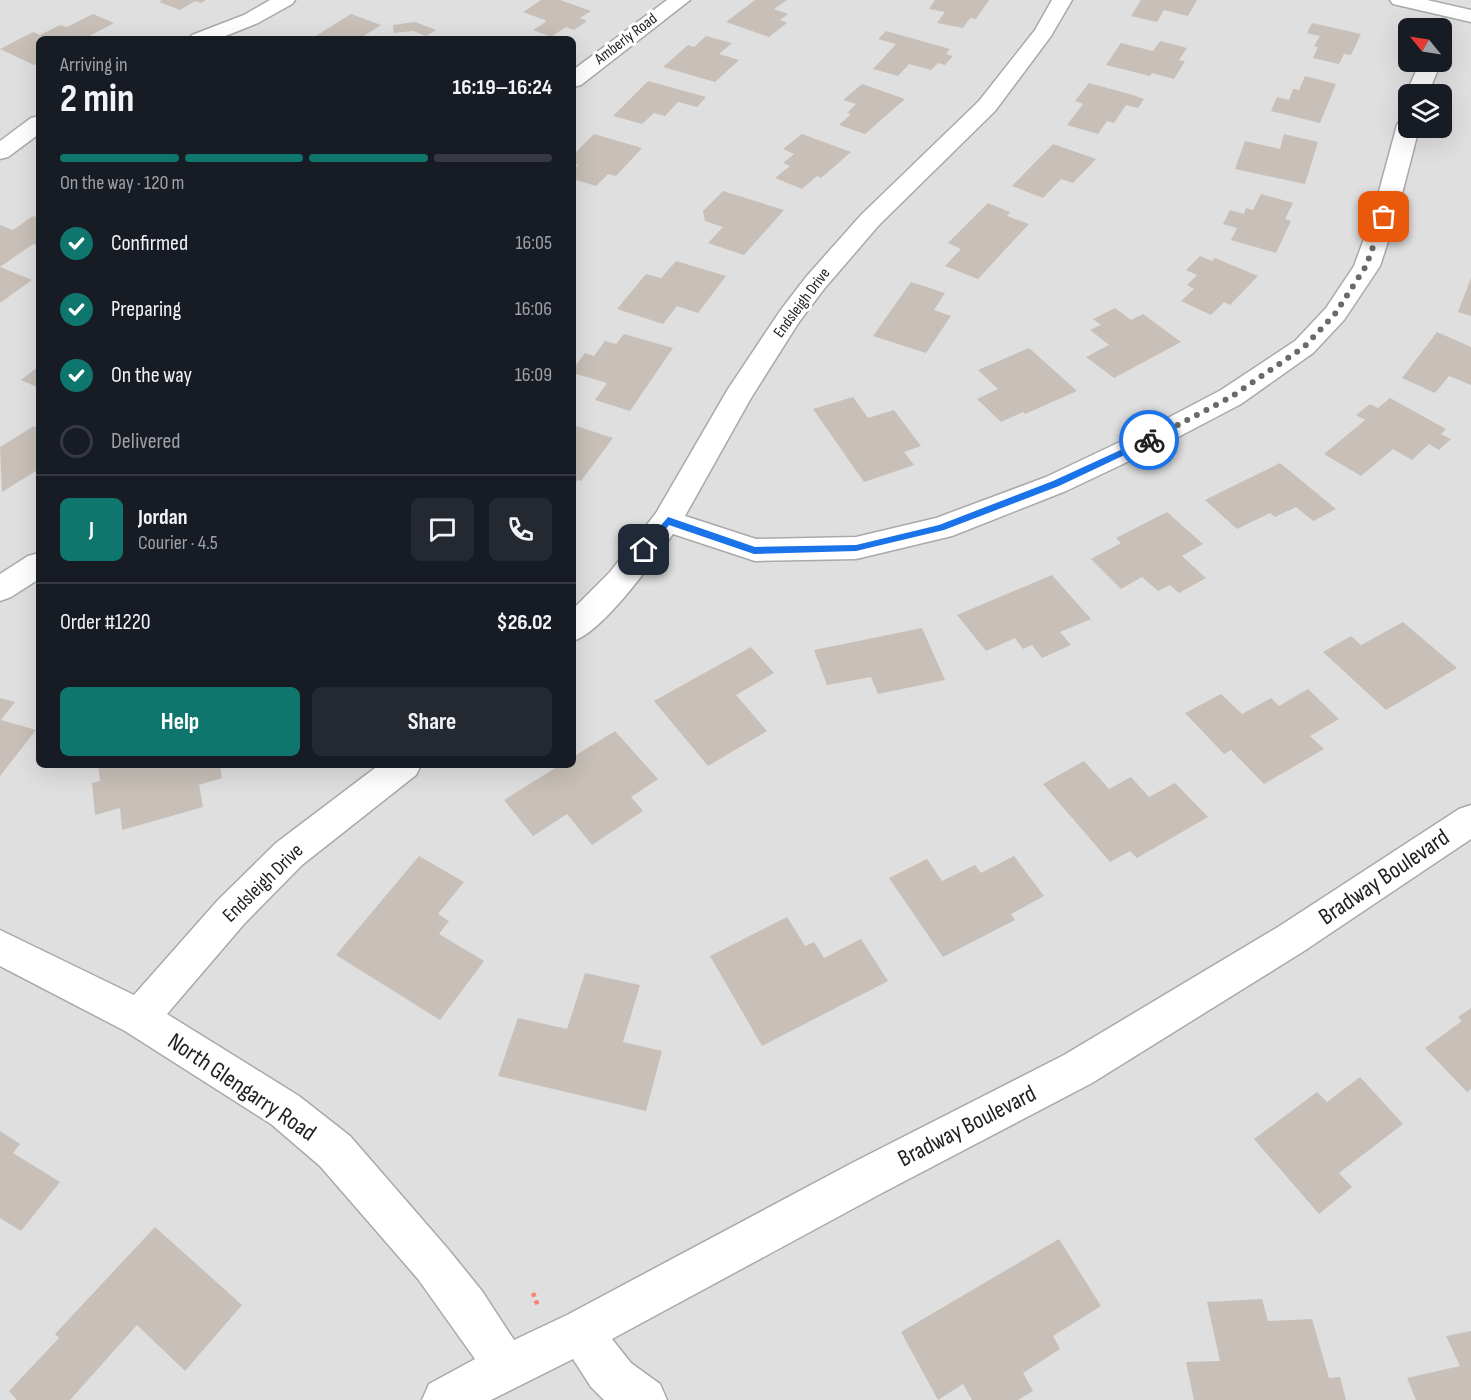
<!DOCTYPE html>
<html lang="en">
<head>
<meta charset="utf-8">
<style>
	:root { --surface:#171b24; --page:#242831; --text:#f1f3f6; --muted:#9ea1a6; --line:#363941; --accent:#0f766e }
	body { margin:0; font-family:"Sofia Sans Condensed",sans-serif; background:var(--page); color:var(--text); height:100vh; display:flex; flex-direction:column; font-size:22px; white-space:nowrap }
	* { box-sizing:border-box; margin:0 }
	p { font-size:20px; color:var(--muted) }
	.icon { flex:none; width:33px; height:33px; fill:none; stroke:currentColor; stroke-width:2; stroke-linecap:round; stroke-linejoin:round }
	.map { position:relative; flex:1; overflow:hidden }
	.side { position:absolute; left:36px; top:36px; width:540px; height:732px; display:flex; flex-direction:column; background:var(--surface); border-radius:9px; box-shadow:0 6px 24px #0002 }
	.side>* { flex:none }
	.needle { width:39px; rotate:300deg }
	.buttons { position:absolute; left:1398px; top:18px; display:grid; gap:12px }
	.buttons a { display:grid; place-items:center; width:54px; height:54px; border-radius:9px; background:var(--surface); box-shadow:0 6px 24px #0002; font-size:30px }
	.pin { position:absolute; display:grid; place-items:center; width:51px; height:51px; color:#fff; margin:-26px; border-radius:12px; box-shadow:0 3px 9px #0006 }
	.courier { position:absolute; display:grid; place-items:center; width:60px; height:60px; margin:-30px; border:4px solid #1a73e8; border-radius:50%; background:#fff; color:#222; box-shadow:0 2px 8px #0007 }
	.summary em { font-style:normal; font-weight:700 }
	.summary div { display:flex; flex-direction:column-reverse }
	.summary { display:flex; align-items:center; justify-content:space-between; height:102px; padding:0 24px }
	h1 { font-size:39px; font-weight:700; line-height:45px }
	.bar { display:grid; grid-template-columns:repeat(4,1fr); gap:9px 6px; align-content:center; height:72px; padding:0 24px }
	.bar i { height:8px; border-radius:4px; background:var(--line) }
	.bar .active { background:var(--accent) }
	.bar p { grid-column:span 4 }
	.line { display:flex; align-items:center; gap:15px; padding:0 24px; border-top:2px solid var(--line) }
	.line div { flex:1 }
	.round { display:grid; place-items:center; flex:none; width:63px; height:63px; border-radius:9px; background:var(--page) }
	ol { padding:0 24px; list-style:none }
	li { display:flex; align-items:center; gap:18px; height:66px }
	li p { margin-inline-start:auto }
	li .icon { padding:6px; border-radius:50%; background:var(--accent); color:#fff; stroke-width:4 }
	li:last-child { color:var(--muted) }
	li i { width:33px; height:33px; border:3px solid var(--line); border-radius:50% }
	.button { display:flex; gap:12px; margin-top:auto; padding:12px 24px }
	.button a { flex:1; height:69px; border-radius:9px; background:var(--accent); color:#fff; font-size:24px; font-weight:700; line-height:69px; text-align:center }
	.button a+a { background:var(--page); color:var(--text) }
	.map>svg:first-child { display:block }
</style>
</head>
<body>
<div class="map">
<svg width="1471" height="1400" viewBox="0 0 1471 1400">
	<rect width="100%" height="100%" fill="#f2efe9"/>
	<path fill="#e0dfdf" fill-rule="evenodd" d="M0,0H1471V1400H0ZM1408,28H1442V62H1408ZM39,39H573V765H39ZM1408,94H1442V128H1408Z"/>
	<path fill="#c7bfb8" d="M162,0H206L201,3L195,1L180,10L159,2Z
		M541,0H560L591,11L580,18L587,21L574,30L566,27L551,37L533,30L547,21L523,12Z
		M755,0H787L774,9L788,14L780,20L787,23L769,37L726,22Z
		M935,0H989L976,19L970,18L963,28L937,23L945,12L929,9Z
		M1141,0H1197L1188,16L1164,10L1157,22L1131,16Z
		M93,14L114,23L84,39H39V63L34,65L0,49L33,32L40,35L60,25L67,27Z
		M351,14L381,25L359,39H311Z
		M415,22L436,30L426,36L413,31L394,33L393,25Z
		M1312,23L1361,34L1351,55L1344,54L1339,64L1313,58L1318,47L1314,46L1320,36L1307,33Z
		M886,31L950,49L946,54L953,56L945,65L938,63L931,70L909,64L898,76L873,69L896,44L878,39Z
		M706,36L732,43L719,54L739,60L715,82L663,67L688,45L694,47Z
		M1160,41L1187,48L1179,60L1185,61L1174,79L1152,73L1150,76L1106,65L1121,43L1153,51Z
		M1305,76L1336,84L1320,123L1271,111L1277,97L1289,100L1293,89L1299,90Z
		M648,81L706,97L697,107L678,102L665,116L654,113L642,124L613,116Z
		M1089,83L1133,95L1144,99L1138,108L1126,105L1114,123L1107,121L1098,134L1067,125L1083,104L1075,101Z
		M862,84L905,99L865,134L839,125L851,114L847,113L856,104L843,100Z
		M594,134L642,148L616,176L608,174L596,186L573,179V170L578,165L573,163V155Z
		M802,134L851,152L821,178L817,176L802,189L775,178L790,166L783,163L794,154L783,149Z
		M1284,134L1318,142L1305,184L1235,169L1245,141L1280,149Z
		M1053,144L1096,159L1073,183L1061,179L1043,198L1012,186Z
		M723,191L784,210L744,255L708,243L723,227L705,221L703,211Z
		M1261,194L1293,203L1285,219L1291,221L1276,253L1231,240L1237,228L1223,224L1230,210L1244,214L1246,208L1253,210Z
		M988,203L1010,212L1007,216L1029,224L978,279L945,266L961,249L948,243Z
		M33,216L39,218V246L33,244L0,267L32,280L0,303V225L13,230Z
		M1200,256L1212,261L1215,258L1258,276L1230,305L1224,302L1211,315L1181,301L1194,289L1187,285L1197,275L1186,270Z
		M676,261L726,276L698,313L677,306L663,324L617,309L646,274L661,278Z
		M1471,278V316L1458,312Z
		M911,282L945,293L934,310L951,316L926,353L873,336Z
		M1115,308L1131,320L1143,314L1181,342L1114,378L1086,357L1109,345L1090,330L1101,325L1093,319Z
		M1437,332L1471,347V385L1449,376L1435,393L1402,378Z
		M624,334L673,348L630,411L595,400L607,383L573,373V369L585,353L594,356L605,341L616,344Z
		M1029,348L1077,391L1025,414L1023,412L1001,422L977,399L998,389L978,370Z
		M39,366V388L21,380Z
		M853,397L868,418L894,410L921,446L904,452L914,465L864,482L813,409Z
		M1390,398L1446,429L1441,434L1451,439L1439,450L1429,444L1412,460L1393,449L1361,476L1324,454L1365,420L1356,415L1370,404L1378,408Z
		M573,425L613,438L581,481L578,480L573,486Z
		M34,426L39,430V469L2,492L0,447Z
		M1280,463L1336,509L1313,521L1296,507L1275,517L1270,513L1237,529L1205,500Z
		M1167,512L1203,544L1182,556L1206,578L1179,593L1170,585L1158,591L1142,577L1121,589L1091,559L1121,543L1116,538Z
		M1052,575L1091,619L1060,632L1071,645L1042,658L1032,645L1023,649L1015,638L986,651L957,615Z
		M1403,622L1457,668L1386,710L1323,652L1351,636L1361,645Z
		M922,628L945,680L878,694L871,677L827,685L814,650Z
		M751,647L774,673L736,695L767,731L708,766L654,701Z
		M1308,689L1339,719L1310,736L1324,749L1264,784L1231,750L1224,754L1185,713L1221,694L1242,714L1271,698L1279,706Z
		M0,698L15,702L1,720L36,730L0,776Z
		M615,731L658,779L631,797L643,811L592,845L567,814L533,836L504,800L560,765H573V757Z
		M1084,761L1109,789L1131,777L1149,797L1175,783L1208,817L1137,858L1130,851L1110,862L1043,784Z
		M98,765H220L222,778L199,785L203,807L122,830L120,808L95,815L92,783L100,781Z
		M419,856L464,882L438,914L449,921L439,934L484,961L440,1020L336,955Z
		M1014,856L1044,896L1011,914L1015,920L943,957L889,878L927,859L942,881L975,865L981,873Z
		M787,917L805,946L814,942L824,958L861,939L888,981L762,1046L710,956Z
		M585,973L640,985L623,1042L662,1051L646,1111L498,1076L518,1018L567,1029Z
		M1471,1008V1089L1467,1092L1425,1048L1462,1021L1458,1017Z
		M1360,1077L1403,1124L1339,1173L1352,1187L1319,1214L1254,1139L1317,1092L1327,1102Z
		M0,1131L20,1144L13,1153L60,1182L21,1231L0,1218Z
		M155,1227L242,1305L185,1371L137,1325L70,1400H17L9,1391L59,1338L55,1334Z
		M1059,1239L1101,1306L1053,1336L1060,1349L1023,1373L1033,1391L1018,1400H972L963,1384L938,1400L901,1332Z
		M1262,1299L1268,1321L1312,1319L1329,1378L1340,1377L1346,1400H1194L1186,1362L1220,1361L1207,1302Z
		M1471,1331V1400H1416L1407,1378L1460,1366L1446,1336Z"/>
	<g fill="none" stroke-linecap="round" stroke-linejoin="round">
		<defs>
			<path id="minor" d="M270,0H295L292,4L258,23L218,39H188L192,35L244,15Z
				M667,0H690L581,85L573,87V70Z
				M1052,0H1072L1051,36L995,111L879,225L824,289L799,322L751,398L685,516L756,539L856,537L936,518L1046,477L1143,431L1221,390L1295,341L1326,308L1354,266L1372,217L1397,125L1400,120L1408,118V128H1419L1396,217L1380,266L1344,320L1313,353L1241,404L1163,445L1066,491L952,536L856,559L755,561L673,534C653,561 603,632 573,641V609L610,572L656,513L728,389L780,311L806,277L861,215L979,101L1035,30Z
				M1390,0H1427L1471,10V22L1393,4Z
				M1420,62H1441L1428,94H1408V98L1406,94Z
				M39,116V134L8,157L0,159V141L31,118Z
				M39,553V579L11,597L0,601V574L28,556Z
				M379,765H421L416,775L302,865L244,924L167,1014L299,1096L350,1136L448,1249L482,1291L514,1340L567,1315L852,1163L1064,1055L1278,927L1459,809L1471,805V839L1304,951L1092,1083L882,1193L612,1339L631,1363L660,1384L667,1400H604L591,1387L573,1359L491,1400H422L429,1384L475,1359L418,1279L320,1166L271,1124L125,1031L0,966V930L134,995L218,900L276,843Z"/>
		</defs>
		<use href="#minor" stroke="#a9a9a9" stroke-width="3"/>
		<path stroke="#fa8072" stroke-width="4.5" stroke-dasharray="4 4" stroke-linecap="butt" d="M533,1293L538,1306"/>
		<use href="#minor" fill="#fff" fill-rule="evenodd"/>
	</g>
	<path fill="#1a73e8" d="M1149,437L1153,440L1152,442L1059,486L944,530L856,551L754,554L669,525L647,553L644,554L640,550L668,517L755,547L856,545L939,525L1053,481Z"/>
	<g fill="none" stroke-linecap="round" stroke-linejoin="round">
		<path stroke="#6b6a68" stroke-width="6" stroke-dasharray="0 10.8" d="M1149,440L1231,397L1304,347L1335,314L1366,266L1384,217"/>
	</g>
	<g text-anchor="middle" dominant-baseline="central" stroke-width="6" stroke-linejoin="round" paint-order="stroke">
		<g font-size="16" fill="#222" stroke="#fff">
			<text transform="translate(626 39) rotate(-37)">Amberly Road</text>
			<text transform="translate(802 303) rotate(-53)">Endsleigh Drive</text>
		</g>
		<g font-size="20" fill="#222" stroke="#fff">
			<text transform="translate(263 883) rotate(-44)">Endsleigh Drive</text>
		</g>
		<g font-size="24" fill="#222" stroke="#fff">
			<text transform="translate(1384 877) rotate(-34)">Bradway Boulevard</text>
			<text transform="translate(242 1087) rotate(34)">North Glengarry Road</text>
			<text transform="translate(967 1126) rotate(-27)">Bradway Boulevard</text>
		</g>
	</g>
</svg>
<div class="buttons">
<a><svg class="needle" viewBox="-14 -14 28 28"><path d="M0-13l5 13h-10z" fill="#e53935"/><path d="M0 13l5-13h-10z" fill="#9ea1a6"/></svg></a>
<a><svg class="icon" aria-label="layers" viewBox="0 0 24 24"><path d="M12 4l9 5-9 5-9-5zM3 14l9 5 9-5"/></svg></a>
</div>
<div class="pin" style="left:1384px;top:217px;background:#ea580c"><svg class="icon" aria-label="bag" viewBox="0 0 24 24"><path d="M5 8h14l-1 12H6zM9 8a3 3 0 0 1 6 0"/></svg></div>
<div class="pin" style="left:644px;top:550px;background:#1f2937"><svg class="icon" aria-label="home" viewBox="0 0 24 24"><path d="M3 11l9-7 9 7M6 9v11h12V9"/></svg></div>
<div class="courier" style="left:1149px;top:440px"><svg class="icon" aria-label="bike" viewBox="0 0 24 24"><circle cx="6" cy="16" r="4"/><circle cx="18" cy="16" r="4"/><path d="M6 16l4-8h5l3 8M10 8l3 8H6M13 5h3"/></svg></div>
<section class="side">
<div class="summary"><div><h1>2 min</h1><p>Arriving in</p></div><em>16:19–16:24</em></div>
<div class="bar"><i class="active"></i><i class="active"></i><i class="active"></i><i></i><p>On the way · 120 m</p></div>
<ol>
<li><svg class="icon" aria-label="check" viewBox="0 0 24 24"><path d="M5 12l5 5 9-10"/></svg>Confirmed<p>16:05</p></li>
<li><svg class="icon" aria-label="check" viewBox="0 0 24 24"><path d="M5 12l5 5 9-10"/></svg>Preparing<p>16:06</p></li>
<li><svg class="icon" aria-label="check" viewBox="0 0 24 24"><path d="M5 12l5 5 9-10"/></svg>On the way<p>16:09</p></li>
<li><i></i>Delivered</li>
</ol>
<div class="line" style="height:108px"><b class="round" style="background:var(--accent);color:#fff">J</b><div><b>Jordan</b><p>Courier · 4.5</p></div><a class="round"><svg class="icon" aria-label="chat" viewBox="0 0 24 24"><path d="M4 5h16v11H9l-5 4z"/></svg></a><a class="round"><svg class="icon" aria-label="phone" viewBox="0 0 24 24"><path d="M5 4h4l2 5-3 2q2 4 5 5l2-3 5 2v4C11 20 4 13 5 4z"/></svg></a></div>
<div class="line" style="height:78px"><div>Order #1220</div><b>$26.02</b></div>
<div class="button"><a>Help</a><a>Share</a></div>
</section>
</div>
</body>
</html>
